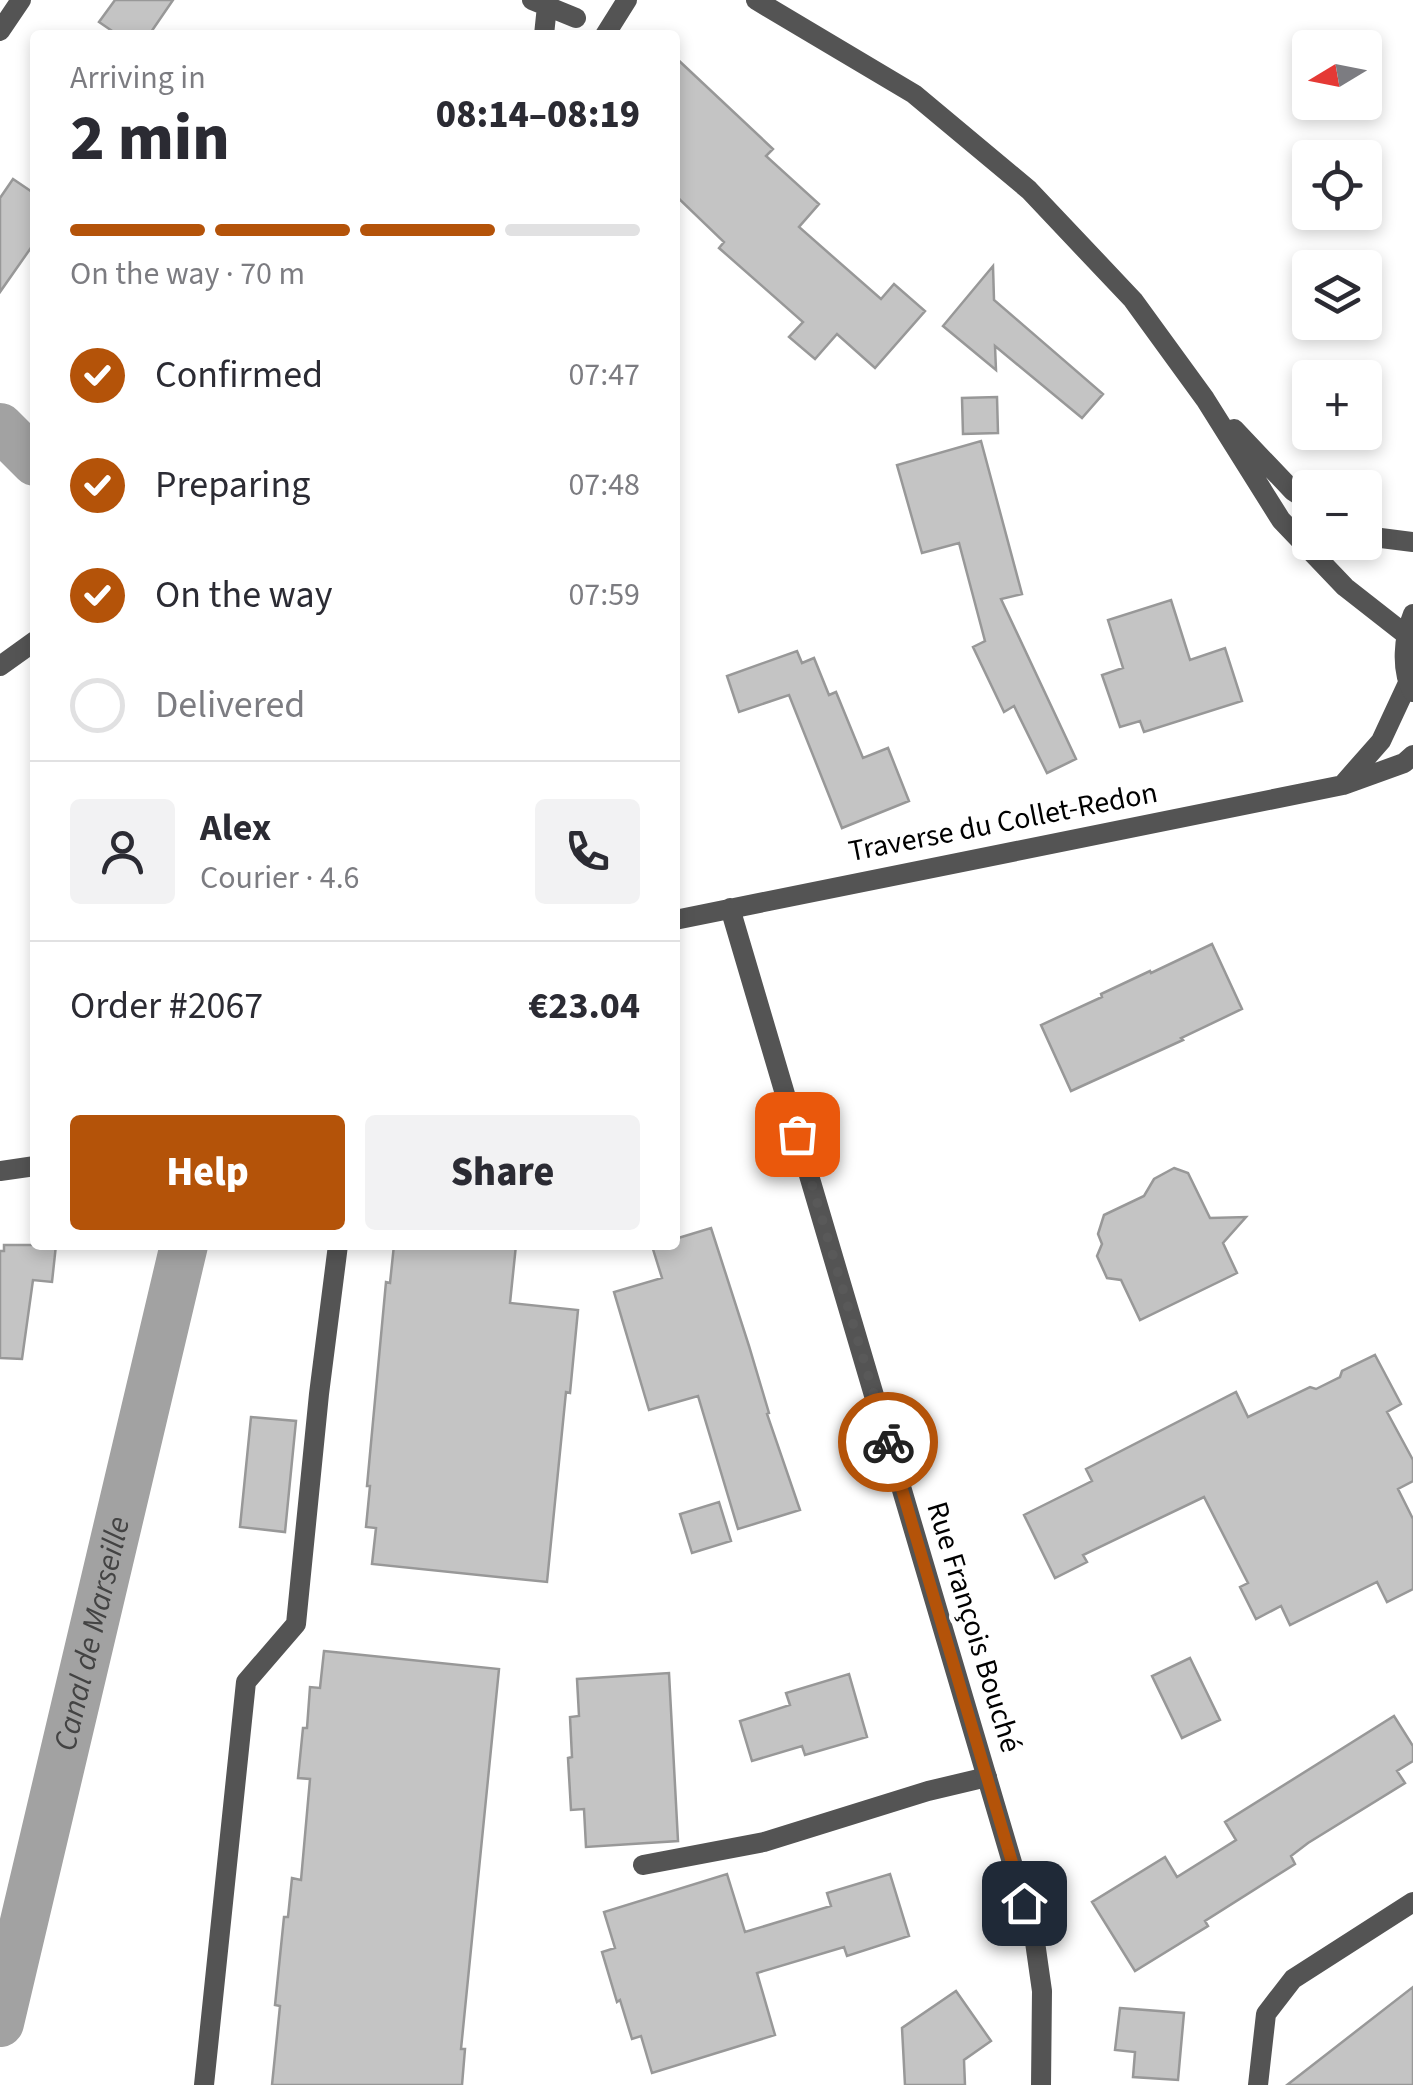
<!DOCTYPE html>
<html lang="en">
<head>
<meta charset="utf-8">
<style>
	:root { --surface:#fff; --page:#f2f2f3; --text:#2b2b33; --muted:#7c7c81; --line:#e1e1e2; --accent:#b45309 }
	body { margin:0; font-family:"Source Sans 3",sans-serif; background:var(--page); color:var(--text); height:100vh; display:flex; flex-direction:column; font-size:38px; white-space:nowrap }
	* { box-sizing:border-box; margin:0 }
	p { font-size:32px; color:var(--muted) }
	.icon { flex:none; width:55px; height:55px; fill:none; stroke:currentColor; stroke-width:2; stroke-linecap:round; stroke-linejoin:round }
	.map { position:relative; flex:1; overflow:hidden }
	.side { position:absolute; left:30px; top:30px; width:650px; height:1220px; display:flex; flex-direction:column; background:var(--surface); border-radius:10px; box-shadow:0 5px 15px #0003 }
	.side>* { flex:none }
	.needle { width:65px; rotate:260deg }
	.tools { position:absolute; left:1292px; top:30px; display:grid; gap:20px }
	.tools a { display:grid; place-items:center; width:90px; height:90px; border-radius:10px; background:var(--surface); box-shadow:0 5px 15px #0003; font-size:50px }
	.pin { position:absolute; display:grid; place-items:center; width:85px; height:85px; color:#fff; margin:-42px; border-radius:20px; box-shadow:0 5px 15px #0006 }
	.courier { position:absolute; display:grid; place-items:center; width:100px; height:100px; margin:-50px; border:8px solid #b45309; border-radius:50%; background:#fff; color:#222; box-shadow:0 2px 12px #0007 }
	.overview em { font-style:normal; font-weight:800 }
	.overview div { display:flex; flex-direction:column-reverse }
	.overview { display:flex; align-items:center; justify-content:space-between; height:170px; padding:0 40px }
	h1 { font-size:65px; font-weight:800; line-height:75px }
	.bar { display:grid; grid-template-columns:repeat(4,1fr); gap:15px 10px; align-content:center; height:120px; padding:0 40px }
	.bar i { height:12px; border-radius:8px; background:var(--line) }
	.bar .active { background:var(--accent) }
	.bar p { grid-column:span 4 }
	.line { display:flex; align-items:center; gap:25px; padding:0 40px; border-top:2px solid var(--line) }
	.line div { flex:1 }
	.round { display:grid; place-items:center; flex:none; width:105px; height:105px; border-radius:10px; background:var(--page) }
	ol { padding:0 40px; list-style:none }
	li { display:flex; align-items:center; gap:30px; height:110px }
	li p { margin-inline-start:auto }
	li .icon { padding:10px; border-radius:50%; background:var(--accent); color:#fff; stroke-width:4 }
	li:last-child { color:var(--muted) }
	li i { width:55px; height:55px; border:5px solid var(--line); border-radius:50% }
	.action { display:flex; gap:20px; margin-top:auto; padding:20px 40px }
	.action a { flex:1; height:115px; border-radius:10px; background:var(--accent); color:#fff; font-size:40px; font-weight:800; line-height:115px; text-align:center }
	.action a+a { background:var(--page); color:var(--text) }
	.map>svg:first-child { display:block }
</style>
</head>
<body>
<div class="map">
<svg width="1413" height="2085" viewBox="0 0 1413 2085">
	<rect width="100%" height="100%" fill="#fff"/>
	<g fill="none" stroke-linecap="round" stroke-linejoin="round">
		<g stroke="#a2a2a2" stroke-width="48">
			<path d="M0,427L35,462"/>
			<path id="s1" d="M0,2023L184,1245"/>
		</g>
	</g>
	<path fill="#c4c4c4" stroke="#989898" stroke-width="2.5" d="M115,0H173L149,35H118L99,22Z
		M675,57L773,149L766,156L819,204L799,227L881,299L894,284L925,311L875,368L837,334L815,359L789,337L803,322L719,248L724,242L675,195Z
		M13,179L35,194V242L0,292V198Z
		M993,266L994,300L1103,394L1082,418L995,346L996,370L943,326Z
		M997,397L998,433L963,434L962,398Z
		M981,441L1022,594L1001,599L1076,759L1047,773L1014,706L1004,712L973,647L985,641L959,543L922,553L897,465Z
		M1171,600L1190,660L1225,648L1242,701L1144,732L1140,721L1120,727L1102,675L1123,668L1108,620Z
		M797,651L802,663L814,658L829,695L836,692L863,758L888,748L909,801L842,828L789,695L739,712L727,676Z
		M1212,944L1242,1009L1181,1038L1183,1040L1071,1091L1041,1025L1102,997L1101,994L1150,971L1151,973Z
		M1174,1168L1188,1173L1210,1218L1246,1217L1223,1243L1237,1273L1140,1320L1121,1280L1107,1278L1097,1256L1102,1244L1098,1234L1104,1215L1144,1196L1154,1179Z
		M711,1228L749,1346L769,1413L767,1414L800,1510L738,1529L698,1396L649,1410L614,1292L662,1278L652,1246L675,1245V1239Z
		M4,1245H56L52,1282L33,1280L22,1359L0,1358V1251H4Z
		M394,1245H516L510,1303L578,1310L570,1393L566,1392L547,1582L372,1564L376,1528L366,1527L370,1486H367L386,1282L390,1283Z
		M1375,1355L1401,1404L1387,1412L1413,1460V1481L1398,1489L1413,1519V1589L1387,1602L1377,1582L1290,1625L1281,1606L1256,1619L1240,1587L1248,1583L1204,1497L1083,1555L1087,1562L1055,1578L1024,1515L1092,1481L1086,1469L1236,1392L1248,1417L1310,1387L1316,1389L1340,1377L1342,1371Z
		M251,1417L296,1421L285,1532L240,1527Z
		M719,1502L731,1541L692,1553L680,1514Z
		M324,1651L499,1669L461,2049H465L462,2085H272L280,2006L275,2005L284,1917H288L292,1878L301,1880L310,1779L298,1778L303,1728H307L310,1687L320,1688Z
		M1190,1658L1220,1720L1182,1738L1152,1676Z
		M669,1673L678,1841L586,1847L584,1809L571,1810L568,1758L572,1757L570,1717L579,1716L577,1679Z
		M849,1674L867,1737L805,1755L802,1746L752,1761L740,1721L790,1705L786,1693Z
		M1394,1716L1413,1746V1761L1397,1771L1405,1783L1308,1843L1291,1856L1295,1864L1205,1921L1208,1926L1135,1971L1092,1902L1165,1857L1177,1877L1236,1840L1225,1822Z
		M727,1874L745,1932L831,1906L827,1893L890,1874L909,1936L847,1956L844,1947L757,1973L775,2035L652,2073L641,2036L632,2039L620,2000L617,2002L602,1952L615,1948L604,1912Z
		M1413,1987V2085H1287Z
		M956,1991L991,2041L964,2060L965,2085H905L902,2028Z
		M1120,2008L1184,2013L1178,2080L1133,2077L1135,2052L1115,2050Z"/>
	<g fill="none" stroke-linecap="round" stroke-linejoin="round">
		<path stroke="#545454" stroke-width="20" d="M532,0L576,18
			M544,35L547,6
			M605,35L627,0
			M643,1865L764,1842L928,1791L987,1777
			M1258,2085L1266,2014L1293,1979L1413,1902"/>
		<path stroke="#545454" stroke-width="20" d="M0,31L21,0
			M0,666L35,641
			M1344,783L1381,741L1408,683
			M730,908L1024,1903
			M675,920L1343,785L1404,763L1413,755
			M0,1171L35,1166
			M1034,1935L1042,1991L1041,2085
			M204,2085L246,1682L296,1624L319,1394L338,1245"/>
		<path stroke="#545454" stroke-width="20" d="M756,0L914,94L1029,190L1133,300L1205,399L1281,520L1345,587L1405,634
			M1234,429L1293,491L1310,502
			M1365,536L1413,542
			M1413,614C1404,636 1400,670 1413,692"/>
	</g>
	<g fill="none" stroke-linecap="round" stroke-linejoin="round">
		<path stroke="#595959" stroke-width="10" stroke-dasharray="0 18" d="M797,1134L888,1442"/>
		<path stroke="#b45309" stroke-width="12" d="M888,1442L1024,1903"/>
	</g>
	<g text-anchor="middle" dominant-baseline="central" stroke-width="10" stroke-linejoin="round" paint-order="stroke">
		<g font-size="30" fill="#000" stroke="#fff">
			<text transform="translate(1003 822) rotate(-11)">Traverse du Collet-Redon</text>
			<text transform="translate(974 1627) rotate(73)">Rue François Bouché</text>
		</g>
		<g font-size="32" font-style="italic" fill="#434343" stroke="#fff">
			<text stroke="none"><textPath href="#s1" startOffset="400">Canal de Marseille</textPath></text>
		</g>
	</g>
</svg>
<div class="tools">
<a><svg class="needle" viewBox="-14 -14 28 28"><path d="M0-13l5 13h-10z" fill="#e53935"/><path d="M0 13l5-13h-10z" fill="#7c7c81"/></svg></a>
<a><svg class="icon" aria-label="locate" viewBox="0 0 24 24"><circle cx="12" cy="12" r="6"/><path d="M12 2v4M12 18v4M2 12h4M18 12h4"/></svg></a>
<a><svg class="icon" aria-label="layers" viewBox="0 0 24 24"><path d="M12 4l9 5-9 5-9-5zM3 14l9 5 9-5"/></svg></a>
<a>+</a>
<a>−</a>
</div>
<div class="pin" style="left:797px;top:1134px;background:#ea580c"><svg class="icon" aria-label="bag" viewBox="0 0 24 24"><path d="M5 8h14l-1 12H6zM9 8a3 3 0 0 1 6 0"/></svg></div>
<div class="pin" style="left:1024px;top:1903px;background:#1f2937"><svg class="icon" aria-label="home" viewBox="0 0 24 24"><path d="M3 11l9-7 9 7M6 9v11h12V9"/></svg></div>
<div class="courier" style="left:888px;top:1442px"><svg class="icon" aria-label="bike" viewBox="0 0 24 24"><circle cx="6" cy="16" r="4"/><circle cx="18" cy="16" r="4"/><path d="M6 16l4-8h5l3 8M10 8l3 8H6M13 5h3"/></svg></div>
<section class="side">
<div class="overview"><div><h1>2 min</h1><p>Arriving in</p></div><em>08:14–08:19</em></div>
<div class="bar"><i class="active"></i><i class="active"></i><i class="active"></i><i></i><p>On the way · 70 m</p></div>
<ol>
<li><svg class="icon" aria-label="check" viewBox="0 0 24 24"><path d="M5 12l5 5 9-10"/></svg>Confirmed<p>07:47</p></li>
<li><svg class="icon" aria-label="check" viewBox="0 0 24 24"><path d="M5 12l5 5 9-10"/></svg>Preparing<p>07:48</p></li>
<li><svg class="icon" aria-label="check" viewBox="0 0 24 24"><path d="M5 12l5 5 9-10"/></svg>On the way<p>07:59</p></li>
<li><i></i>Delivered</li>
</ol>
<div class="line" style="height:180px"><a class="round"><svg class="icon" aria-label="person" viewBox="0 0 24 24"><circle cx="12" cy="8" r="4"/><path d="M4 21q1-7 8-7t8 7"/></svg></a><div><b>Alex</b><p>Courier · 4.6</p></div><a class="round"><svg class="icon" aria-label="phone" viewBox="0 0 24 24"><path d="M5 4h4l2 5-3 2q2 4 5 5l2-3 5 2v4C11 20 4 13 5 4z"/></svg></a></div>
<div class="line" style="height:130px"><div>Order #2067</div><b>€23.04</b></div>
<div class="action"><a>Help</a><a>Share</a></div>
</section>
</div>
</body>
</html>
